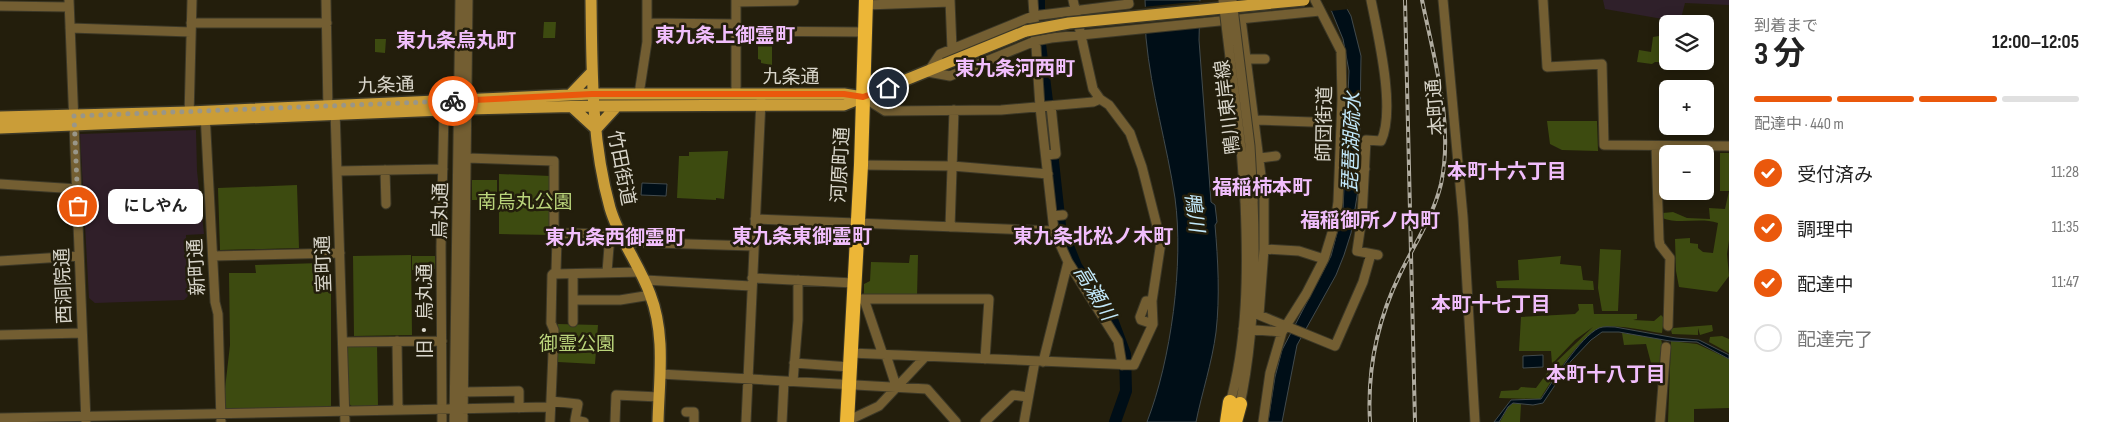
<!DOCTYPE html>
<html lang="ja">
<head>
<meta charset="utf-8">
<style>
	:root { --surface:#fff; --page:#f2f2f2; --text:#222; --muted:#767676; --line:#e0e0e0; --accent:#ea580c }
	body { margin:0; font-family:"Sofia Sans Condensed","Noto Sans JP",sans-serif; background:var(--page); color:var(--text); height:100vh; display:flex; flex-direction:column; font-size:19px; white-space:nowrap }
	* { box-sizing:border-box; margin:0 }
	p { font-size:16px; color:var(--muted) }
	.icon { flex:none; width:28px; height:28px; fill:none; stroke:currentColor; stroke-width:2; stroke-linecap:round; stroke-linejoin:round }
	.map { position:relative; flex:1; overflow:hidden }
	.drawer { display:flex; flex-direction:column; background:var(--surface); width:375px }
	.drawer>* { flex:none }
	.fabs { position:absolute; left:1659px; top:15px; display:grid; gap:10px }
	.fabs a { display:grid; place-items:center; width:55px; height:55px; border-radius:8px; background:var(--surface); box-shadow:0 2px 12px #0003; font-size:25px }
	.pin { position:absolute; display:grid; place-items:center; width:42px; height:42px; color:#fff; margin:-21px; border:2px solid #fff; border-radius:50%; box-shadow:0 1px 5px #0007 }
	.courier { position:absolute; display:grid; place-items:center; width:50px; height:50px; margin:-25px; border:4px solid #ea580c; border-radius:50%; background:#fff; color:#222; box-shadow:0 1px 6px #0007 }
	.bubble { position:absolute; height:35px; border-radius:8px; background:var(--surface); box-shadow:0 2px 12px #0003; font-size:16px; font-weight:700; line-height:35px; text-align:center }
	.headline em { font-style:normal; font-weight:700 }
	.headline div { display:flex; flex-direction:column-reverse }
	.headline { display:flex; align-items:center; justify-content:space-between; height:85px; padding:0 25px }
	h1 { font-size:32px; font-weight:700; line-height:38px }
	.bar { display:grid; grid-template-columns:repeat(4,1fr); gap:8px 5px; align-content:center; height:60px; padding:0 25px }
	.bar i { height:6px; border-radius:4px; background:var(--line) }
	.bar .current { background:var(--accent) }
	.bar p { grid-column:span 4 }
	ol { padding:0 25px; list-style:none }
	li { display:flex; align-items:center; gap:15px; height:55px }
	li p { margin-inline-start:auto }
	li .icon { padding:5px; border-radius:50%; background:var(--accent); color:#fff; stroke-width:4 }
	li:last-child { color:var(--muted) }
	li i { width:28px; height:28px; border:2px solid var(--line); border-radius:50% }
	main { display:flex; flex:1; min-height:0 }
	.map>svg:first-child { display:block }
</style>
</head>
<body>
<main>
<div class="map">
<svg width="1729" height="422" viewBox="0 0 1729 422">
	<rect width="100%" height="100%" fill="#231e0c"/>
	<path fill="#301f29" d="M196,130L197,171L204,234L186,235L188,296L184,300L95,303L89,298L80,134Z"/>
	<path fill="#2f202a" d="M1603,0H1729V5L1685,3L1680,22L1605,9Z"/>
	<path fill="#3d4b10" d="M544,22H556L555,38H543Z
		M1660,23H1676L1668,24V61L1680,63L1655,62L1652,64L1637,62L1639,50L1651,52L1653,37L1659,36Z
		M375,39H386L385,53L375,52Z
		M758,44H772V65L761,63V60L758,59Z
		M1547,121H1597L1598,151L1562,150L1550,144Z
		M728,151L724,199L716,198V200L677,198L679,156H689V152Z
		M1720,153H1729V240L1727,254L1729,276L1717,292L1679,287L1676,271L1675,239L1690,238V243L1698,244V248L1703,252L1713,253L1718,223C1699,217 1680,225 1662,218L1663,213L1673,212L1687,218L1710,219L1709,208L1725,209L1729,191H1720Z
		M499,174L551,176L552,235L499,234Z
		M472,180H497V200H472Z
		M297,185L299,248L220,250L218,188Z
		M1600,249L1621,250L1618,311H1602L1598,288Z
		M411,255L412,335L354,336L353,256Z
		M910,255H918L917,297L864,295V284L870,281L871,262L909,263Z
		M412,256H435V269L412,270Z
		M1561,256L1560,264L1581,266L1583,280L1593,281L1594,290L1497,288L1496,281L1519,280L1518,260Z
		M321,263L331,272V407L226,410L223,406L230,345L229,273H256L255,265Z
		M1578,304H1593L1594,314H1637V319L1633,320L1654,321L1661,315L1664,318L1662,333C1646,331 1615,323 1600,328C1580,336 1552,380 1540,399L1499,398L1501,391L1518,390L1521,387L1536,388L1553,365L1593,327L1575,340L1552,364L1551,351H1519L1521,317L1575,314L1579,310Z
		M558,324L598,325L595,364L558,362L556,360Z
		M1712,325L1713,331L1700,335L1698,328V335L1672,334L1671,330L1673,328Z
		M1622,333L1661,338L1663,350L1661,363H1651L1646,344L1624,345Z
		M1722,336L1729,339V353L1709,342L1710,337Z
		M1671,341L1697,344L1729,359V408L1694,409V422H1668Z
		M377,344L378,407H353L348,403L346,347L349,345Z
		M1513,403L1521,404L1520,422H1500L1508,407Z"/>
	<path fill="#000e17" stroke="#414a4d" d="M1145,0H1200L1199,40L1211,202L1215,205L1217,222L1215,225C1218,260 1220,297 1216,332C1212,363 1202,392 1196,422H1147C1171,360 1184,264 1175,198C1167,145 1151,92 1146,38C1145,25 1146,12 1145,0Z
		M1327,0H1342L1351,16L1361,56L1359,184L1351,233L1344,255L1336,275L1297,345L1282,422H1268L1275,377L1282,350L1331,256L1343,210L1349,71L1343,39Z
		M642,183L667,184L666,196L641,195Z
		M1615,327L1676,338L1699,340L1729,355V359L1697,342L1670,341L1619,332H1602L1591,340L1571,361L1543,403L1533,405L1513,403L1508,407L1499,422H1494L1511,400L1541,399C1553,381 1580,337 1599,328C1604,326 1610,327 1615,327Z
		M1543,355V367L1523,368V356Z"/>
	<path fill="#231e0c" d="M1324,0H1345L1349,9L1331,11Z
		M1202,1L1203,20L1144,25L1143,7Z"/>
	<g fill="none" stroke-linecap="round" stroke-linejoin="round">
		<path stroke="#000e17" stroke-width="12" d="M1039,0V14
			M1040,44L1049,118
			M1051,143L1060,226L1076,266L1113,322L1125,354L1126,391L1115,422"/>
		<defs>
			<path id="minor" d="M69,0L86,422
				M326,0L328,110
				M736,0V94
				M950,0L952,49
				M1128,0L1129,4L1033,16L940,54L928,72L950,76L1035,41L1051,38L1320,11
				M1371,0C1378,35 1396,110 1381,141L1366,140L1362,217L1357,251L1378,255
				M1443,0L1463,217L1475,422
				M1543,0L1547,67L1602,64L1604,145L1729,146
				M736,2L794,1
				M866,5L950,2
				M0,6L69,7
				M1241,19L1264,199V249L1259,315L1335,346L1363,282L1371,254
				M191,23H327
				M648,23L735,24
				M70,28L191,32
				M735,31L865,32
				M1246,59H1265
				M639,94L647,42V0
				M863,97L885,111L1001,110L1093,102L1100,99
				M335,110L345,422
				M205,113L215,302L218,314L221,422
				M189,117L192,0
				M1255,120L1312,122
				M1656,146L1659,240L1660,245L1670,258L1668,326
				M1046,155L1056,154L1051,106
				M467,158L554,161V230L557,239L556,271L552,275L551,323L554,330L550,422
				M1260,158L1276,156
				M861,165L952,166L1048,174
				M1341,167L1365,169
				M385,170L386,204
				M338,171L443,169
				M0,184L78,189
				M1053,216L1063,215
				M755,219L1054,231L1040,107L1033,0
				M950,227L954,110
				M1054,231L1068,262L1118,341L1122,365
				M557,233L620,234
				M623,242L753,246
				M1264,249L1299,251L1324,259
				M213,256L340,253
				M0,261L79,256
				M607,272L610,234
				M555,274L640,272
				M752,278L854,283
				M645,280L751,286
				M853,299H989L985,359
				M864,299L883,355
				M573,300H620L651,295
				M1152,301H1146L1140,317L1141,320L1153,324
				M573,322V274
				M1243,329L1282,332L1306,294L1324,259L1335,223L1338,202L1342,99L1341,51L1315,0
				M0,335L82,333
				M397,341L398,410
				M343,342L442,341
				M850,353L1134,365L1153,324L1152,301L1161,242L1142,167L1130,133L1109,105L1100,99L1093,89L1073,0
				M886,355L896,386
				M1043,362L1068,262
				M794,363L850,367
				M660,374L927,389L956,422
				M793,381L798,320V280
				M463,392L519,391V408
				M551,401L578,404L575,420L584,422
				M1229,407C1248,341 1248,269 1245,201
				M1239,409C1254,341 1256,270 1253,200
				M686,412H694V422
				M0,418L550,407
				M847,421L879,406L925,357
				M442,422L441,246L444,110
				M454,422L460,0
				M463,422L468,0
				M615,422L616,395L659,397
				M746,422L761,100
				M782,422L784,381
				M985,422L1013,395L1028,397
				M1024,422L1035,361
				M1263,422L1270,373L1282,332
				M1660,422L1666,347"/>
			<path id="major" d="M591,0C592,70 591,140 610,208C619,239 639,264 650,294C666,335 659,379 658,422
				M570,95L592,72
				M572,107L596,129L617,106
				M0,117L189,112L592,94H844L863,97
				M0,128L467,109L593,106L844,105L1026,31"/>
			<path id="highway" d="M847,422L861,165L866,0
				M1227,422L1230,402
				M1235,422L1240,404"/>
		</defs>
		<use href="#minor" stroke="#3c3827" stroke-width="11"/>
		<use href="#major" stroke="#3c3827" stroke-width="14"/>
		<use href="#highway" stroke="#3c3827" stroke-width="16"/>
		<use href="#minor" stroke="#735e32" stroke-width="9"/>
		<use href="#major" stroke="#ca9d38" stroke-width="11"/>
		<use href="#highway" stroke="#ecb637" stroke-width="14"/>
		<defs>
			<path id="rail" d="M1405,0L1415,422
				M1370,422C1367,370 1377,321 1400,274C1414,245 1433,217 1441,184C1454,124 1434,59 1422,0"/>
		</defs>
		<use href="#rail" stroke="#b0aca0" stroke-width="4"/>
		<use href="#rail" stroke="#231e0c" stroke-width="2" stroke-dasharray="5.5" stroke-linecap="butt"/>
		<defs>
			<path id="minor-bridge" d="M1223,0L1241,148L1245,201
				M1232,0L1250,146L1253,200"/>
			<path id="major-bridge" d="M1026,31L1069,23L1304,0"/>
		</defs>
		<use href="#minor-bridge" stroke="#3c3827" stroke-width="11" stroke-linecap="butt"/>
		<use href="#major-bridge" stroke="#3c3827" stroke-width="14" stroke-linecap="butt"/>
		<use href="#minor-bridge" stroke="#735e32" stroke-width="9"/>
		<use href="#major-bridge" stroke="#ca9d38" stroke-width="11"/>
	</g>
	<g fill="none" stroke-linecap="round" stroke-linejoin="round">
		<path stroke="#999688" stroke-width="5" stroke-dasharray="0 9" d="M78,206L74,116L453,101"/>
		<path stroke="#ea580c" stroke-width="6" d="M453,101L592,94H844L863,97L888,88"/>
	</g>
	<g text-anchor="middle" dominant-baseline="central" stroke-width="5" stroke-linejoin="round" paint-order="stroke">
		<g font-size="19" fill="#d9d6cb" stroke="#231e0c">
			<text x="791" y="77">九条通</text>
			<text transform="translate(386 86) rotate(-2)">九条通</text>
			<text transform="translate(1228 107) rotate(-97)">鴨川東岸線</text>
			<text transform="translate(1436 107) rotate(-94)">本町通</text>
			<text transform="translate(1325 124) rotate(-89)">師団街道</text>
			<text transform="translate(841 165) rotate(-87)">河原町通</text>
			<text transform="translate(621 168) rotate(79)">竹田街道</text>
			<text transform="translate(441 211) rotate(-89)">烏丸通</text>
			<text transform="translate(324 264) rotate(-92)">室町通</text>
			<text transform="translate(197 267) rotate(-93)">新町通</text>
			<text transform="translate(64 286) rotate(-92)">西洞院通</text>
			<text transform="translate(425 311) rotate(-90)">旧・烏丸通</text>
		</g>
		<g font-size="19" fill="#bad47b" stroke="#231e0c">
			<text x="525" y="202">南烏丸公園</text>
			<text x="577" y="344">御霊公園</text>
		</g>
		<g font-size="20" font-weight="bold" fill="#f1befc" stroke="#231e0c">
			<text x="725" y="36">東九条上御霊町</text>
			<text x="456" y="41">東九条烏丸町</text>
			<text x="1015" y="69">東九条河西町</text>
			<text x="1507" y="172">本町十六丁目</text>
			<text x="1262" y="188">福稲柿本町</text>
			<text x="1370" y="221">福稲御所ノ内町</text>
			<text x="802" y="237">東九条東御霊町</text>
			<text x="1093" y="237">東九条北松ノ木町</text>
			<text x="615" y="238">東九条西御霊町</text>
			<text x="1491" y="305">本町十七丁目</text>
			<text x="1606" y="375">本町十八丁目</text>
		</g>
		<g font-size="20" font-style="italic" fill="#c2e8fa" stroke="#231e0c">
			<text transform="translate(1352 142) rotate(-88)">琵琶湖疏水</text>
			<text transform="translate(1194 212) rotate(83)">鴨川</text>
			<text transform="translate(1094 293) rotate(59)">高瀬川</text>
		</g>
	</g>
</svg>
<div class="fabs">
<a><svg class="icon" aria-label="layers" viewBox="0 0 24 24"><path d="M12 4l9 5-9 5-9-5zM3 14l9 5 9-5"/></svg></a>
<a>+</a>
<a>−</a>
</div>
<div class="pin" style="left:78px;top:206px;background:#ea580c"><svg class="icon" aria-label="bag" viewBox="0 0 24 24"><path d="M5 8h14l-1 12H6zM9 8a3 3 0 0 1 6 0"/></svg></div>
<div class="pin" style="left:888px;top:88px;background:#1f2937"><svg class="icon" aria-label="home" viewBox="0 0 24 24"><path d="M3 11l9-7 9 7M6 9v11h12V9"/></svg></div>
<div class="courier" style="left:453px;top:101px"><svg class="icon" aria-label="bike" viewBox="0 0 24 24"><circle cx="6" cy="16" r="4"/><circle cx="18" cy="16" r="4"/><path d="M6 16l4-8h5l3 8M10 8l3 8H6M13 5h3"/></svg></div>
<div class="bubble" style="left:108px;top:189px;width:95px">にしやん</div>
</div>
<section class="drawer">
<div class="headline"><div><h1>3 分</h1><p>到着まで</p></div><em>12:00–12:05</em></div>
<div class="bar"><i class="current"></i><i class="current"></i><i class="current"></i><i></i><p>配達中 · 440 m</p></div>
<ol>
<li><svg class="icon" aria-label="check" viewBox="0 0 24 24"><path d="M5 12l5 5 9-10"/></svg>受付済み<p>11:28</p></li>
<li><svg class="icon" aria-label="check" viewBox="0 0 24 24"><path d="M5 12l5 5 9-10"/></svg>調理中<p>11:35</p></li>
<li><svg class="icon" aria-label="check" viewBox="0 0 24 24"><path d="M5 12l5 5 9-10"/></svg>配達中<p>11:47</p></li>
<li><i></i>配達完了</li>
</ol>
</section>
</main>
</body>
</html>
